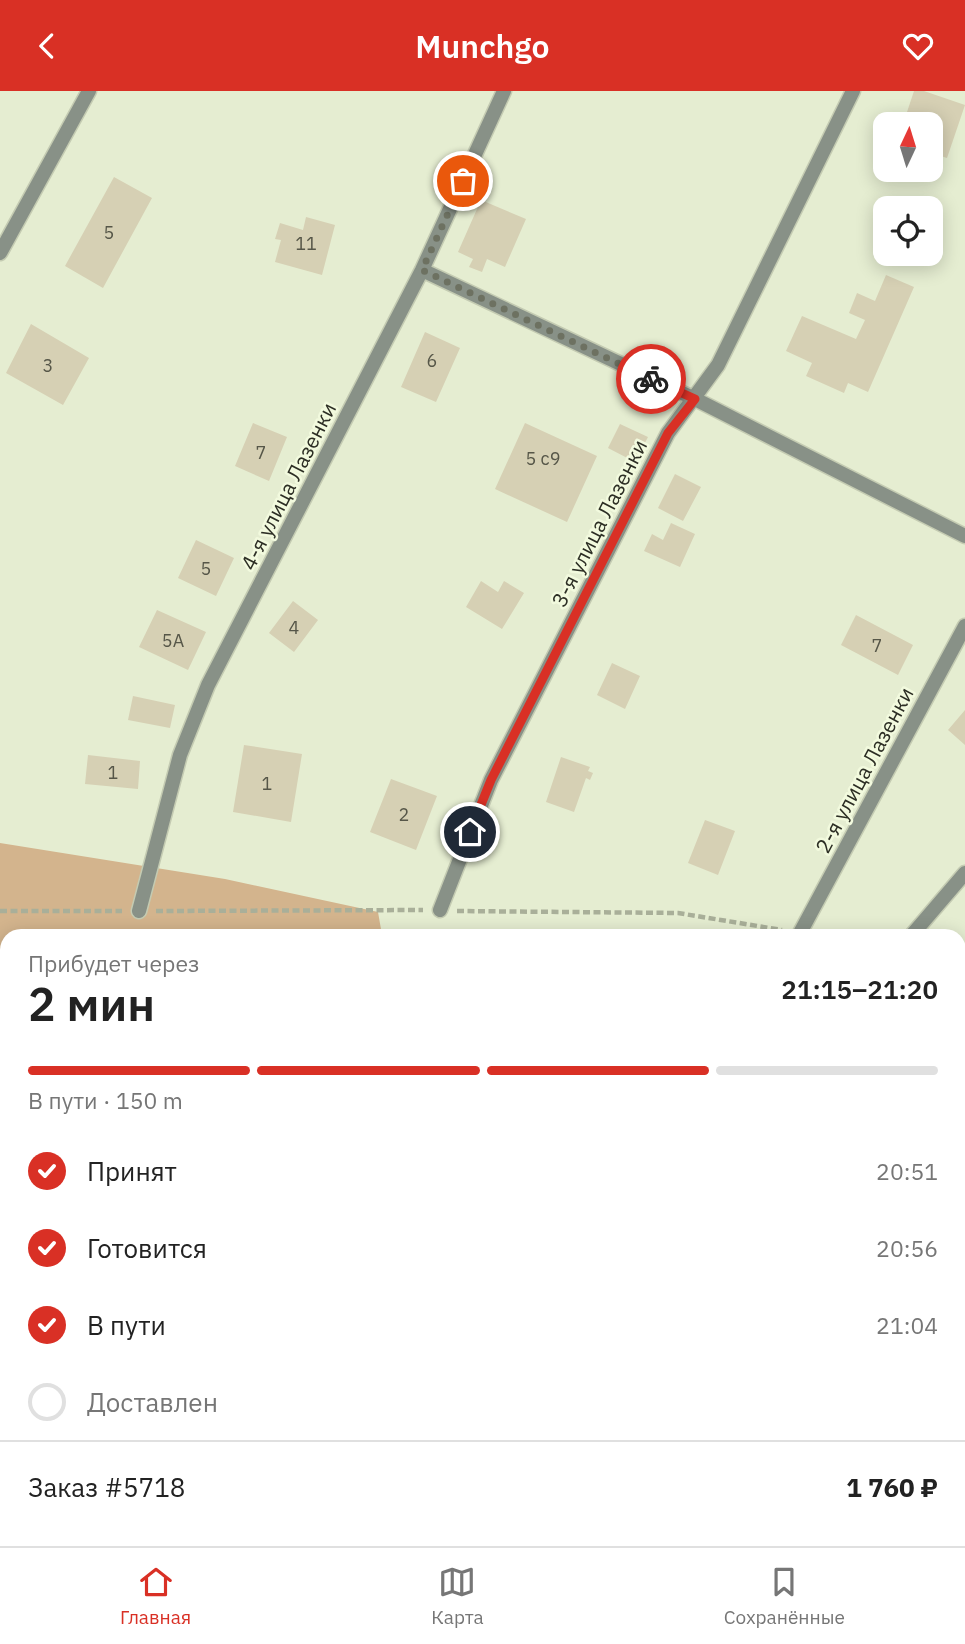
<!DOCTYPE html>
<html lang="ru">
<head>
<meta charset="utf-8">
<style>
	:root { --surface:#fff; --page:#f2f2f2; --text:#222; --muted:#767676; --line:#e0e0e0; --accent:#d93025 }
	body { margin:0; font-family:"IBM Plex Sans",sans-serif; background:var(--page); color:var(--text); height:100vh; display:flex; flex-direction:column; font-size:26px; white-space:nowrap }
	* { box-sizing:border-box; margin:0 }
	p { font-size:23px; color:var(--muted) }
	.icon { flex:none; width:38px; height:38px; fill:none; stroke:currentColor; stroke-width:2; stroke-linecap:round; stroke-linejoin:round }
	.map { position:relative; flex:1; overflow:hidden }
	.drawer { position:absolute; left:0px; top:838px; width:966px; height:618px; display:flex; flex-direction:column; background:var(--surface); border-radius:21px 21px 0 0; box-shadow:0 4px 18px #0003 }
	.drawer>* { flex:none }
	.needle { width:46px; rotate:4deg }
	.controls { position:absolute; left:873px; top:21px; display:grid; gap:14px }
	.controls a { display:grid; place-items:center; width:70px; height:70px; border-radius:14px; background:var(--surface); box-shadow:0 4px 18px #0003; font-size:35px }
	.pin { position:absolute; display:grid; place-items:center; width:60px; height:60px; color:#fff; margin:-30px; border:4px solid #fff; border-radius:50%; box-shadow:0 2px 7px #0007 }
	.courier { position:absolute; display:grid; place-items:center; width:70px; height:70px; margin:-35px; border:5px solid #d93025; border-radius:50%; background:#fff; color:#222; box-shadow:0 2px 9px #0007 }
	.overview em { font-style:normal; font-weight:600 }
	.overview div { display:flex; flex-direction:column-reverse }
	.overview { display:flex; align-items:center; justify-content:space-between; height:119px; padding:0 28px }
	h1 { font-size:46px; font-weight:600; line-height:52px }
	.bar { display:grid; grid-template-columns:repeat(4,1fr); gap:10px 7px; align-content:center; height:84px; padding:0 28px }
	.bar i { height:9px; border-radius:5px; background:var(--line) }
	.bar .selected { background:var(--accent) }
	.bar p { grid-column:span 4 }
	.line { display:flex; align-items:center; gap:18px; padding:0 28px; border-top:2px solid var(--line) }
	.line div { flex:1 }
	ol { padding:0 28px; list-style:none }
	li { display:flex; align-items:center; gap:21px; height:77px }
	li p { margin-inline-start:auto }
	li .icon { padding:7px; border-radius:50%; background:var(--accent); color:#fff; stroke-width:4 }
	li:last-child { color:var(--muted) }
	li i { width:38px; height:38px; border:4px solid var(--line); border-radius:50% }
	header { display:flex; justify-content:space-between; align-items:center; height:91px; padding:0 28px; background:var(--accent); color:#fff; font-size:32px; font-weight:600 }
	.menu { display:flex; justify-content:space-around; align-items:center; height:98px; border-top:2px solid var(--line); background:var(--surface); font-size:19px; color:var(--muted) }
	.menu a { display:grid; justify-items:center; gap:4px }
	.menu .selected { color:var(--accent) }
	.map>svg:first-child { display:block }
</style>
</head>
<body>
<header><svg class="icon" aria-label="back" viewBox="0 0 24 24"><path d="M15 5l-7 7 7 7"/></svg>Munchgo<svg class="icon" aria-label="heart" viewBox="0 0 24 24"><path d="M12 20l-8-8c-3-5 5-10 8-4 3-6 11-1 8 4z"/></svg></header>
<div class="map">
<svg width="965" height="1455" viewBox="0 0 965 1455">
	<rect width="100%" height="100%" fill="#e5edd1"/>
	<path fill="#d3b48d" d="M0,752L225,788L378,821L382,844L7,845V863L0,864Z
		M959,1166L965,1167V1293L959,1285Z
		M588,1449H702L698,1455H590Z"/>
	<path fill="#9ddac1" d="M959,1285L965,1293V1355L959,1369Z
		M702,1449H917L914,1455H698Z"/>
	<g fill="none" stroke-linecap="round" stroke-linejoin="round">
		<path stroke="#9ddac1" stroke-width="7" d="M0,1355L7,1360
			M299,1449L302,1455"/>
	</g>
	<path fill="#d6d0b4" d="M914,0H924L965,14L947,67L931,62V33H903Z
		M114,86L152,107L103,197L65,175Z
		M481,109L526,128L505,176L487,168L482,181L469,176L473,168L458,161Z
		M306,126L335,134L322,184L275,171L281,149L275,148L280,132L303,139Z
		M886,184L914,196L868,301L848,292L844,302L806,285L812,272L786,260L802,225L856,248L865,229L849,222L857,202L875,210Z
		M31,233L89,267L63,314L6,282Z
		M425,241L460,257L436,311L401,296Z
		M253,332L287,346L269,390L235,375Z
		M525,332L597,365L567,431L495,398Z
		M620,333L648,346L635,371L608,357Z
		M675,383L701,396L683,430L658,417Z
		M671,432L695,443L680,476L644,460L652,443L663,449Z
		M196,449L234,467L216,505L178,487Z
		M481,490L498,501L504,490L524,502L502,538L466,516Z
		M293,510L318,529L294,561L269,542Z
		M157,519L206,541L188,579L139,556Z
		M856,524L913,554L898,584L841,554Z
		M612,572L640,585L625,618L597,604Z
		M133,605L175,614L170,637L128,629Z
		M965,619V654L948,639Z
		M244,654L302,663L291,731L233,721Z
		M88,664L140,670L138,698L85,693Z
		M561,666L590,676L588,680L593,682L590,689L586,687L574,721L546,711Z
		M391,688L437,705L416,759L370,741Z
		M705,729L735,740L718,784L688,772Z"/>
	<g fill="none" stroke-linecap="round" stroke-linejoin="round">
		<defs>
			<path id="street" d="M0,162L89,0
				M422,179L695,308L965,445
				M440,819L491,689L668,342L718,274L853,0
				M139,820L180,664L208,594L422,179L504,0
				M800,842L965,535
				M911,845L965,782
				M0,1150L7,1154
				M496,1449L506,1455"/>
		</defs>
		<use href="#street" stroke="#c4cbb2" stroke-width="17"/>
		<path stroke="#a9af99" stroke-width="4.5" stroke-dasharray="7 3.5" stroke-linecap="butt" d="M0,820H122
			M156,820L423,819
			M457,820L678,822L782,839
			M959,975L965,976"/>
		<use href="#street" stroke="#889187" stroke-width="14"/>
		<defs>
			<path id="rail" d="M0,906L7,907
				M0,934L7,935
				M0,960L7,961
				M0,989L7,990
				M959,1044L965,1045
				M959,1062H965
				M959,1083L965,1084
				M959,1105L965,1106"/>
		</defs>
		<use href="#rail" stroke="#696d5d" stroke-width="8"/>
		<use href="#rail" stroke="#f2fade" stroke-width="5" stroke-dasharray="16" stroke-linecap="butt"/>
	</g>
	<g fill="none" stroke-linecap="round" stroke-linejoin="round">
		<path stroke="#6d7161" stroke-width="7" stroke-dasharray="0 12.6" d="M463,90L422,179L651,288"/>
		<path stroke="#d93025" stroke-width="9" d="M470,741L491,689L668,342L695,308L651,288"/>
	</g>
	<g text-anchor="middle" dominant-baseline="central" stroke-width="5" stroke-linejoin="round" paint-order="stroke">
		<g font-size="18" fill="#565648">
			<text x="109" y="141">5</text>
			<text x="306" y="152">11</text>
			<text x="432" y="269">6</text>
			<text x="48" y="274">3</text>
			<text x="261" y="361">7</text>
			<text x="543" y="367">5 с9</text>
			<text x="206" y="477">5</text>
			<text x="294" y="536">4</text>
			<text x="173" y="549">5А</text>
			<text x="877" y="554">7</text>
			<text x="113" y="681">1</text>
			<text x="267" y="692">1</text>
			<text x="404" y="723">2</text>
		</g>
		<g font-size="21" fill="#2c2e24" stroke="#f2fade">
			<text transform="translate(288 395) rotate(-63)">4-я улица Лазенки</text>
			<text transform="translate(599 432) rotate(-63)">3-я улица Лазенки</text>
			<text transform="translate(864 679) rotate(-62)">2-я улица Лазенки</text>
		</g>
	</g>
</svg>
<div class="controls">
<a><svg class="needle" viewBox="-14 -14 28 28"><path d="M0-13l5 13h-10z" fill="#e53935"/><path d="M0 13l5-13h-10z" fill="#767676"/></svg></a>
<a><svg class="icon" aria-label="locate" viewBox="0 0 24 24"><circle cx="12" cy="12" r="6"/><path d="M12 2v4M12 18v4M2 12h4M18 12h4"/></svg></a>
</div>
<div class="pin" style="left:463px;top:90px;background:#ea580c"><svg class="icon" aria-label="bag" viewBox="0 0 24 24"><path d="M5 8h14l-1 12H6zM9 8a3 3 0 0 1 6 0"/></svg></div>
<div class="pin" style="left:470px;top:741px;background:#1f2937"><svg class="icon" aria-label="home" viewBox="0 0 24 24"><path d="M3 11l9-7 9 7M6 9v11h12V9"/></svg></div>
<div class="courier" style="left:651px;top:288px"><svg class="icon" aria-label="bike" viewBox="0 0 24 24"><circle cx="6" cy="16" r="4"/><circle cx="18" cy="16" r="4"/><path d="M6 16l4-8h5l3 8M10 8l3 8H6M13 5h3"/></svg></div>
<section class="drawer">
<div class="overview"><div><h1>2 мин</h1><p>Прибудет через</p></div><em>21:15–21:20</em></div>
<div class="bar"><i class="selected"></i><i class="selected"></i><i class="selected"></i><i></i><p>В пути · 150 m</p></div>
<ol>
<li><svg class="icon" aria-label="check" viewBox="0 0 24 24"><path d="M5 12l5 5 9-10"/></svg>Принят<p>20:51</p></li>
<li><svg class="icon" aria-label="check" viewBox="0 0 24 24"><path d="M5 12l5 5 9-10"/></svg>Готовится<p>20:56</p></li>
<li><svg class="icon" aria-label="check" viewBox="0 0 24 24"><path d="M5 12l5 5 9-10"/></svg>В пути<p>21:04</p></li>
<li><i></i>Доставлен</li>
</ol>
<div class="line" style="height:91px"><div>Заказ #5718</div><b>1 760 ₽</b></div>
</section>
</div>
<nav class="menu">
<a class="selected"><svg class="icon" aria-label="home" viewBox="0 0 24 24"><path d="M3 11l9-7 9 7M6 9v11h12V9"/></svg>Главная</a>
<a><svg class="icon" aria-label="map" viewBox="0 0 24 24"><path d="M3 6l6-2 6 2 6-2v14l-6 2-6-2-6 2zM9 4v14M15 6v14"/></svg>Карта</a>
<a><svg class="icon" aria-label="saved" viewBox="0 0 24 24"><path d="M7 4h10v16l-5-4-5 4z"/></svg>Сохранённые</a>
</nav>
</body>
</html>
